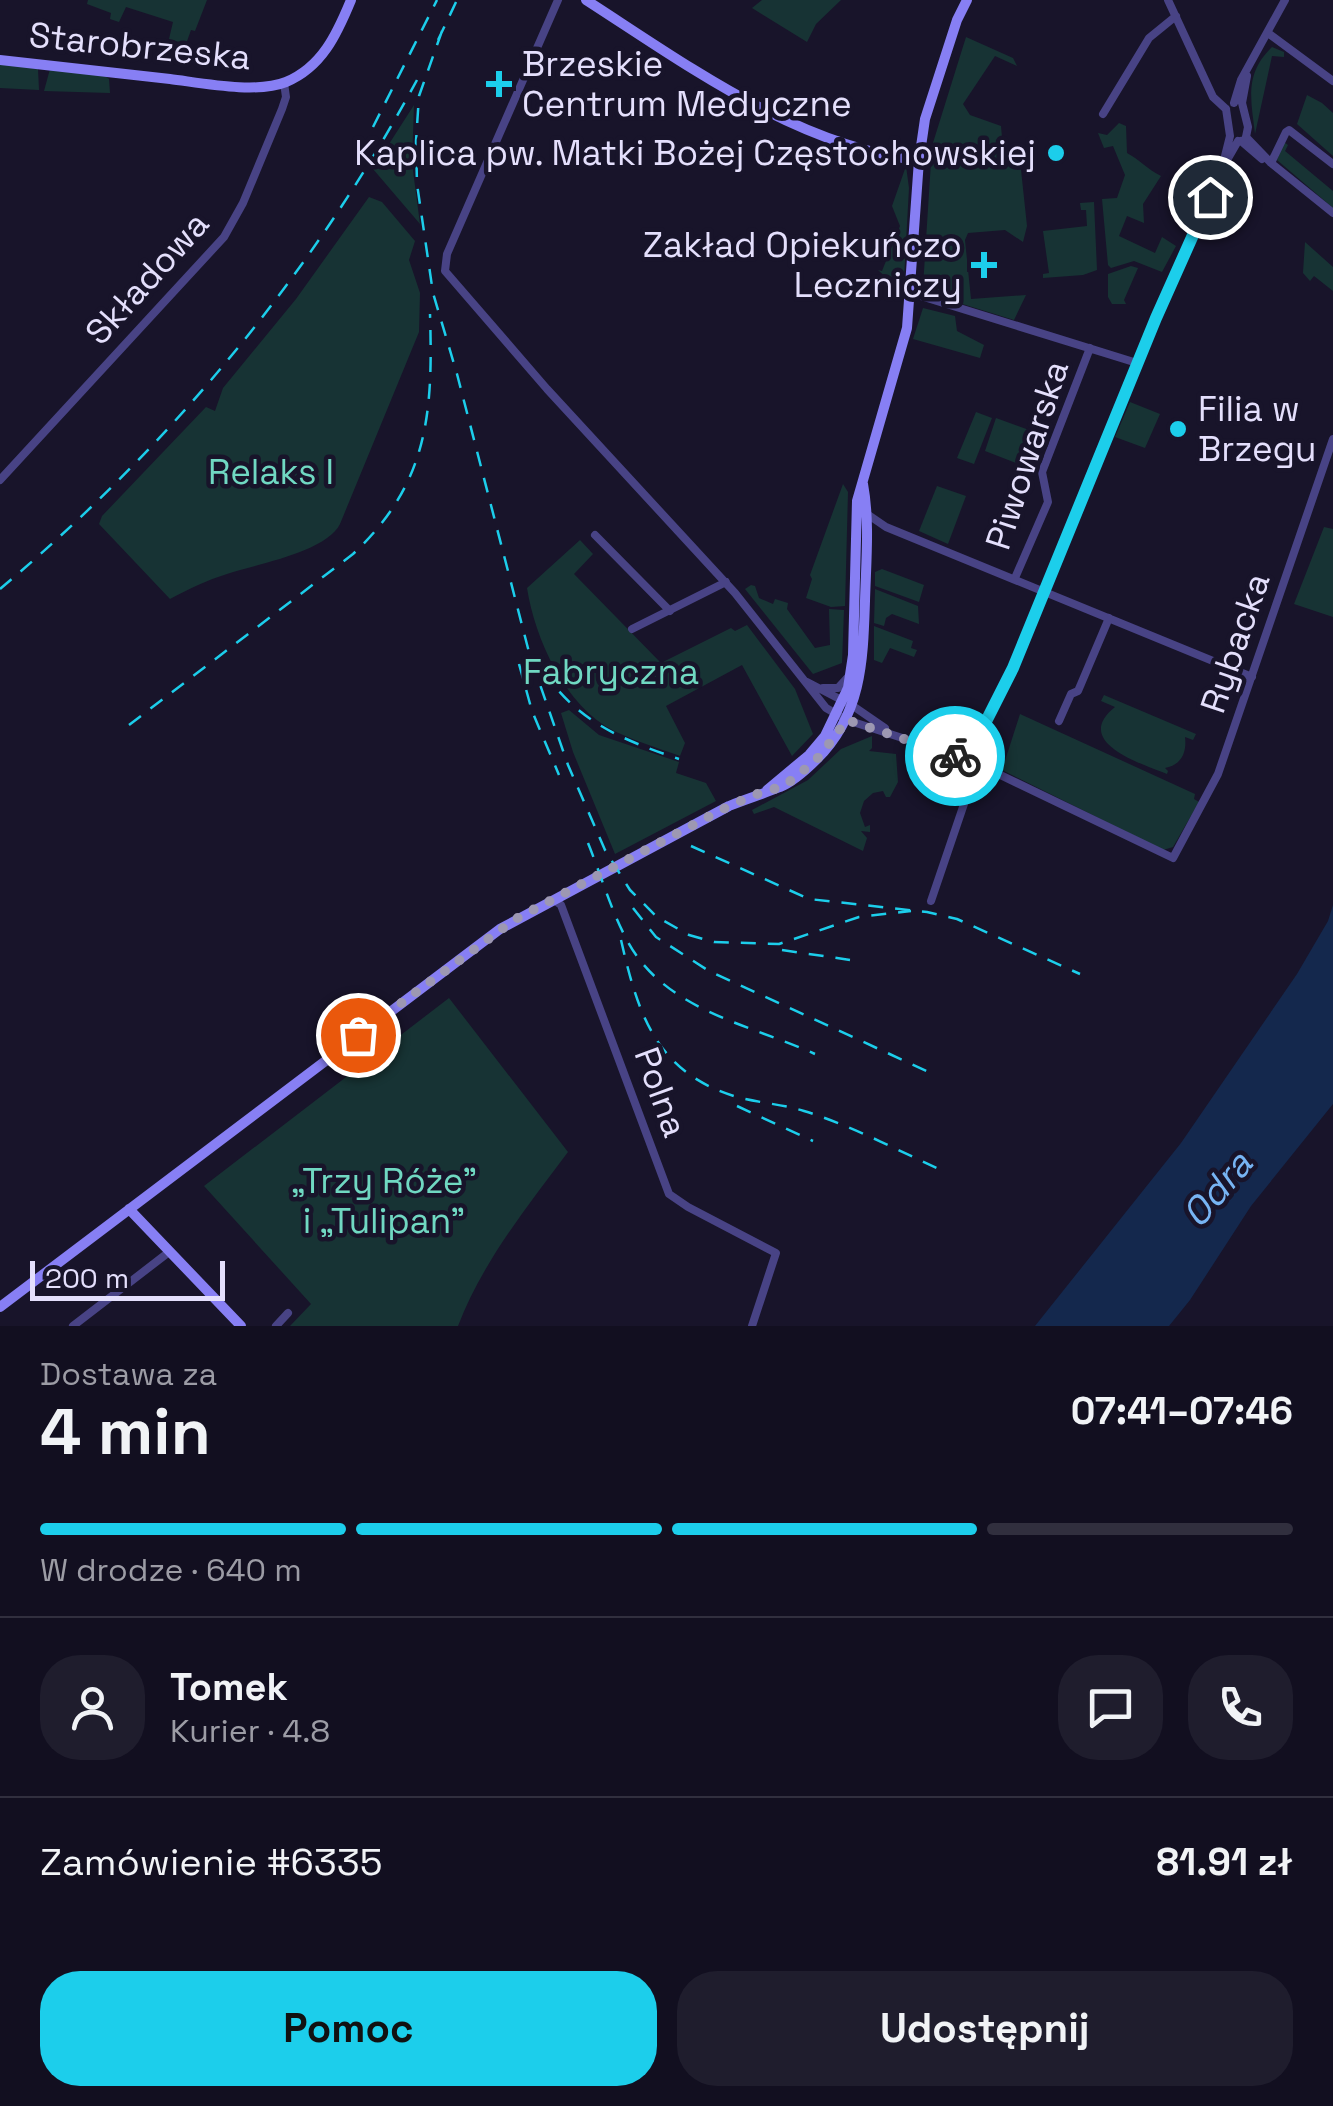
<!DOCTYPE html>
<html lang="pl">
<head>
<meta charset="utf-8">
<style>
	:root { --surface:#120f20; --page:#1f1d2d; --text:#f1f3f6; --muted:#9c9ca5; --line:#312f3e; --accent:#1cceeb }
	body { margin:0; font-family:"Space Grotesk",sans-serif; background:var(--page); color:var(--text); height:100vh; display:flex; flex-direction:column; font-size:38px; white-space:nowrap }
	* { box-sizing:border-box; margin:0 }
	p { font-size:32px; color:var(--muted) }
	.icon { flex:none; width:55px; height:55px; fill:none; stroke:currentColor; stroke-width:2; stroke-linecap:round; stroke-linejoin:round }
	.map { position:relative; height:1326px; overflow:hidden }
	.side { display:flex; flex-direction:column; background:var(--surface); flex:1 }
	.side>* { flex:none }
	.scale { position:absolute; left:30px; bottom:25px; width:195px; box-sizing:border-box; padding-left:10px; border:5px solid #e4dffc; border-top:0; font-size:28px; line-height:35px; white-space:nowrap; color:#e4dffc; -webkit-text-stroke:8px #18142a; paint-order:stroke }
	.pin { position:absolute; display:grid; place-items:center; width:85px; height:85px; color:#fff; margin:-42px; border:5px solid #fff; border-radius:50%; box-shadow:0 2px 10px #0007 }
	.courier { position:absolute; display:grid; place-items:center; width:100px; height:100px; margin:-50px; border:8px solid #1cceeb; border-radius:50%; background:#fff; color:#222; box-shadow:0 2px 12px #0007 }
	.summary em { font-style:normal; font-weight:600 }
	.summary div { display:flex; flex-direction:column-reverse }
	.summary { display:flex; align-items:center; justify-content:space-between; height:170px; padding:0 40px }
	h1 { font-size:65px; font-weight:600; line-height:75px }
	.bar { display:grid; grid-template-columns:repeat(4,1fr); gap:15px 10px; align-content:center; height:120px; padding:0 40px }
	.bar i { height:12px; border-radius:8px; background:var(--line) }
	.bar .current { background:var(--accent) }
	.bar p { grid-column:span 4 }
	.line { display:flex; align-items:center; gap:25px; padding:0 40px; border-top:2px solid var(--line) }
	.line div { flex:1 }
	.round { display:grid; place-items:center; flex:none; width:105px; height:105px; border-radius:40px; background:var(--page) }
	.action { display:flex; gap:20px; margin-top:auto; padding:20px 40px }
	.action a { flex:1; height:115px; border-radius:40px; background:var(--accent); color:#111; font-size:40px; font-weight:600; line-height:115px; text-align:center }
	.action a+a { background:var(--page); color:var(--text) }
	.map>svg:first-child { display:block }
</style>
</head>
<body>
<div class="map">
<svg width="1333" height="1326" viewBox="0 0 1333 1326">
	<rect width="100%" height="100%" fill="#18142a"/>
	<path fill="#173334" d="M88,0H207L195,31L191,30L186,44L169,39L173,22L126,7L119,22L110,19L111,13L87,4Z
		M762,0H841L816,24L807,42L752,8Z
		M966,37L1013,58L1017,66L995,56L963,104L970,115L1001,126L1003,149L1019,151L1027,226L1023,242L1005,230L968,233L965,240L971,299L1026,295L1014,320L927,293L923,287L932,146Z
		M1272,47L1284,52V57L1272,56L1255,134C1251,100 1244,74 1272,47Z
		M0,63L38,69L39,90L0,88Z
		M50,69L104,75L109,79L110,93L44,91Z
		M1307,95L1322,103L1333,113V156L1297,124Z
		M414,105L412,163L420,224L373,169Z
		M1119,123L1126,126L1127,153C1140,160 1147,169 1161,176L1143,204L1144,223L1127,216L1119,236L1155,253L1162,237L1176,246L1162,272L1134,261L1111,268L1108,265L1102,199L1117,198L1125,175L1113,146L1104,148L1098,133L1107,135Z
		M1284,142L1288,145L1285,151L1333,191V208L1277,160Z
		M906,166L909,188L904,279L900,284L890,281L878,270L882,271L900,226L892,206Z
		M369,197L382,202L415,241L409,260L420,293L419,332L340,524C326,552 257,564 227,574C207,580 189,589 170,599L99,524L102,516L206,407L215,411L223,388L296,299Z
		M1094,202L1097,270L1083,275L1043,278V274L1049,273L1043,231L1087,226L1086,210H1081L1080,203Z
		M1305,242L1333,267V291L1314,276L1310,281L1303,273Z
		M1131,266L1138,268L1124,300L1126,304H1112L1108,297V274Z
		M923,308L955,316L957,331L984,345L980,358L913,339Z
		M1130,402L1160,414L1145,448L1115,437Z
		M976,412L992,418L974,464L957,458Z
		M996,418L1029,430L1016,463L985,451Z
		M843,484L848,492L845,606L831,607L806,598L812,579L810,575Z
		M937,486L966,496L948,544L919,531Z
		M1324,527L1333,529V617L1294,604Z
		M580,540L593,554L574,574L661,663L731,628L735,631L747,625L795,689L813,734L792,756L742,665L666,706L685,743L680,756C658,748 635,741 614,731C565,706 535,639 527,588Z
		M882,569L924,585L919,602L875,586V572Z
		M751,585L755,586L759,598L773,604L775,599L788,603L787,609L815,648L830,645L829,609L844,610L842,663L813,674L745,589Z
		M875,589L918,606L919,624L892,614L886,618L884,626L874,623Z
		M874,626L913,641L911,648L917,650L914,657L890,648L882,663L874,660Z
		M1104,695L1196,734L1193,740L1185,737C1187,753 1181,765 1165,768L1168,771L1167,774C1142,764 1071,742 1115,707L1101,701Z
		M569,710L599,735L679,762L676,773L706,783L716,801L615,854L573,752L561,713Z
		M1020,714L1195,794L1194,799L1199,802L1173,847L1163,850L1002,770Z
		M872,736V748L869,751L896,754L898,782L890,797H886L883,791L873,793L864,801L860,813L865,827L870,825V832L861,831L867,838L863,851L774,807L754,814L752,810L808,780L841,749Z
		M449,998L568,1152C527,1207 483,1261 458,1326H290L311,1304L204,1186Z"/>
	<path fill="#14284d" d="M1333,905V1104L1251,1206L1190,1300L1169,1326H1035L1181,1143L1297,974L1328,921Z"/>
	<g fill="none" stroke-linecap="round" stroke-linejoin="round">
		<path stroke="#484385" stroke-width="8" d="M558,0L447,254L445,271L547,389L735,593L826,708L847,720L967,759L1173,858L1218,774L1333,439
			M1168,0L1213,97L1226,109
			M1268,33L1333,81
			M1234,103L1241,80L1285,0
			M1103,114L1149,38L1176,16
			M1246,137L1271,163L1333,213
			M1246,137L1248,127L1242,103L1247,76
			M1241,141L1262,159
			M1271,163L1286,132L1289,130L1333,164
			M1223,164L1230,136L1226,109
			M911,293L1137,363
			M0,480L224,237L243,203L282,109L286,97L284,83
			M867,514L886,527L1252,677
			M595,535L670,611
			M1015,578L1048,502L1042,472L1090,348
			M632,629L726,582
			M807,682L853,706L885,728
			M823,688H838L849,676
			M1059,721L1071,694L1078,691L1081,684L1109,618
			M967,759L1013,668L1156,319L1223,167L1238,141
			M554,900L561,905L669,1194L688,1207L776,1253L752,1326
			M931,901L965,801L967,759
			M73,1326L169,1252
			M276,1326L288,1313"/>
		<path stroke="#877ff4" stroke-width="10" d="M586,0C684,63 799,148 919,160
			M0,60C57,66 113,73 170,79C202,83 256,94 286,82C322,67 337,34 351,0
			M767,790L809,755L825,736L848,688L853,655L857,501L907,328L919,160L925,119L957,20L967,0
			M129,1209L241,1326
			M0,1307L500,929L729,806C746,799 763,794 780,787C793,782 807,769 817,759C862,714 863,661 865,601C866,562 870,522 863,484"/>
		<path stroke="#1cceeb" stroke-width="2.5" stroke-dasharray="15 12" stroke-linecap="butt" d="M442,31L419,96L416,141L417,184L433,293L457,374L530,656L568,765L605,850L630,890L657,917L689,935L714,942L779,944L859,917L911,911
			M438,40L457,0
			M373,127L437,0
			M0,589C170,446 311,276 417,80
			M519,664L532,711L559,775
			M543,670C577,722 623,740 679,759
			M129,725L353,554C429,483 433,412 430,314
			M588,843C601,875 611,911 628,942C666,1011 749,1024 815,1054
			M691,846L809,899L927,912L957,919L1080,974
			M633,908L656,937L709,971L931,1073
			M621,940C638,1014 656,1073 737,1097C759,1103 782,1104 804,1111C850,1125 895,1149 939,1169
			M782,950L850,960
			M737,1106L813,1141"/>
	</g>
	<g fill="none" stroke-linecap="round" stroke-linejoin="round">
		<path stroke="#9d98b2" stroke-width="10" stroke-dasharray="0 18" d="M358,1035L514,920L729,806L767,790L780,788L795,778L820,756L847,720L955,756"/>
		<path stroke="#1cceeb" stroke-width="12" d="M955,756L967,759L1013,668L1156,318L1210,197"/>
	</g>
	<g fill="#1cceeb" stroke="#18142a" stroke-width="4">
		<path d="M494 69h10v10h10v10h-10v10h-10v-10h-10v-10h10z"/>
		<circle cx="1056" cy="153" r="10"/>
		<path d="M979 250h10v10h10v10h-10v10h-10v-10h-10v-10h10z"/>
		<circle cx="1178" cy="429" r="10"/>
	</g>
	<g text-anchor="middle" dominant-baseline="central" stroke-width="9" stroke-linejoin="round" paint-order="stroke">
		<g font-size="35" fill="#e4dffc" stroke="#18142a">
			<text transform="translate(140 46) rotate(6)">Starobrzeska</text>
			<text transform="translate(147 278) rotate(-48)">Składowa</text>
			<text transform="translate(1027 455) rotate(-72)">Piwowarska</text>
			<text transform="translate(1235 643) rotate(-71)">Rybacka</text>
			<text transform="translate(661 1092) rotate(70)">Polna</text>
		</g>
		<g font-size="35" fill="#e4dffc" stroke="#18142a" text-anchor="start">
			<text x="522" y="64">Brzeskie<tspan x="522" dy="40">Centrum Medyczne</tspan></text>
			<text x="1036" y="153" text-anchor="end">Kaplica pw. Matki Bożej Częstochowskiej</text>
			<text x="962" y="245" text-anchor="end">Zakład Opiekuńczo<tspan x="962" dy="40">Leczniczy</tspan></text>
			<text x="1198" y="409">Filia w<tspan x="1198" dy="40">Brzegu</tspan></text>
		</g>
		<g font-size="35" fill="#70d8c2" stroke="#18142a">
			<text x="271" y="472">Relaks I</text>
			<text x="611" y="672">Fabryczna</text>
			<text x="384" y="1181">„Trzy Róże”<tspan x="384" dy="40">i „Tulipan”</tspan></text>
		</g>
		<g font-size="38" font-style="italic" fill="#77b4f3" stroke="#18142a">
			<text transform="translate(1217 1189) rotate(-50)">Odra</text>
		</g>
	</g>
</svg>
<div class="scale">200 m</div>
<div class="pin" style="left:358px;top:1035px;background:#ea580c"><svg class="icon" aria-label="bag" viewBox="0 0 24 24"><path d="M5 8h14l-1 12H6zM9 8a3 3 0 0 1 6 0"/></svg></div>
<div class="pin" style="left:1210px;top:197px;background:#1f2937"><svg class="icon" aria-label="home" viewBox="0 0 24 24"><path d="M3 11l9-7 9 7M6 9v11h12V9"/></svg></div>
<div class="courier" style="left:955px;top:756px"><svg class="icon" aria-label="bike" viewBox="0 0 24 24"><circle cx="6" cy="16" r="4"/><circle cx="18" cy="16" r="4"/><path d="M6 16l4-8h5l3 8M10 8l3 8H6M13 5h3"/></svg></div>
</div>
<section class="side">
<div class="summary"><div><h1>4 min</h1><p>Dostawa za</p></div><em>07:41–07:46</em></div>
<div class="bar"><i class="current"></i><i class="current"></i><i class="current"></i><i></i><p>W drodze · 640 m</p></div>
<div class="line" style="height:180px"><a class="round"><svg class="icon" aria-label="person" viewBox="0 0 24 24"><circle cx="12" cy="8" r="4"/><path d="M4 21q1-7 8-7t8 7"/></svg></a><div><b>Tomek</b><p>Kurier · 4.8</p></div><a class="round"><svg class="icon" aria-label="chat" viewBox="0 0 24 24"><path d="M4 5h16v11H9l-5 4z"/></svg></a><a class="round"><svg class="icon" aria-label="phone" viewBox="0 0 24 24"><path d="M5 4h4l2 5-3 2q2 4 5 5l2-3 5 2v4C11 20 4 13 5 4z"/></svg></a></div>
<div class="line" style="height:130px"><div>Zamówienie #6335</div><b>81.91 zł</b></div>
<div class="action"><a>Pomoc</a><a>Udostępnij</a></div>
</section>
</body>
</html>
